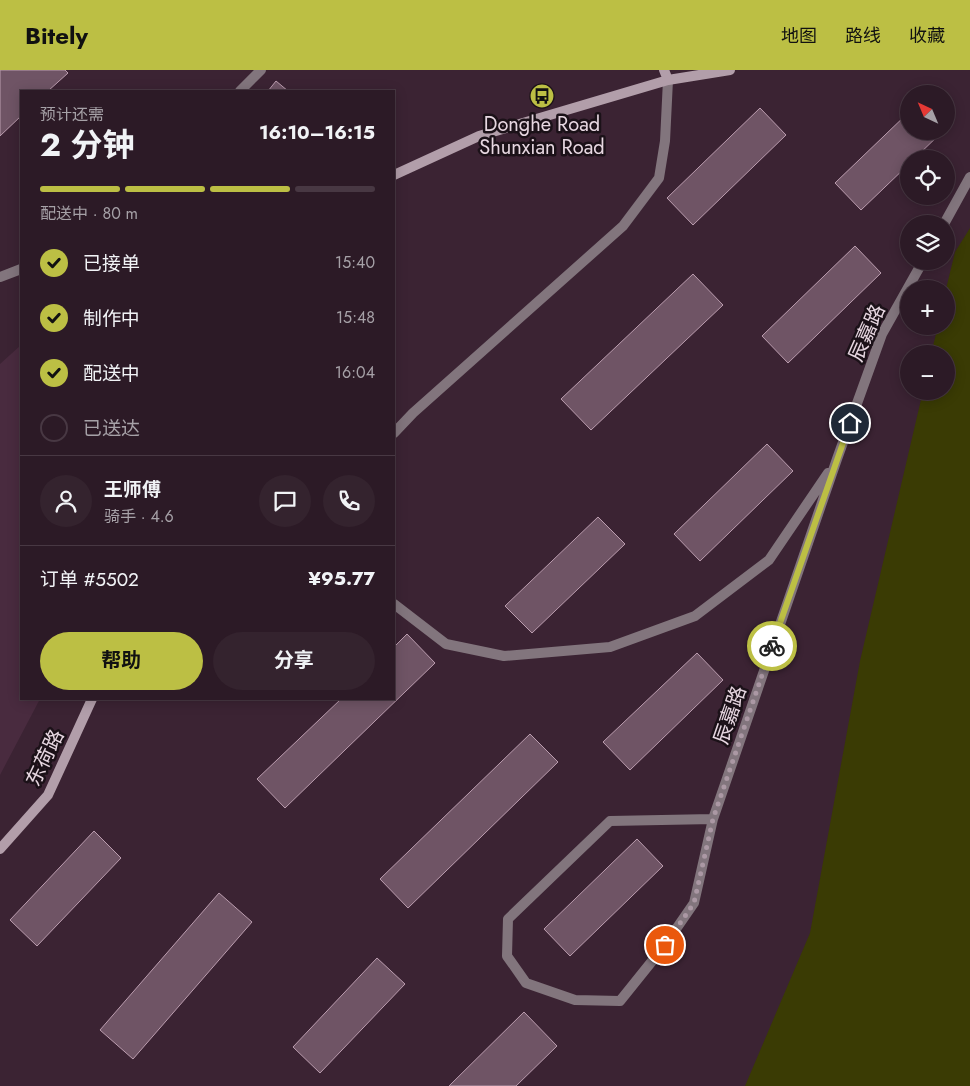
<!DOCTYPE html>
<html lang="zh">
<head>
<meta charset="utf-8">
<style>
	:root { --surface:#2c1a26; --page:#34232e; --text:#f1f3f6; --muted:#a6a1a7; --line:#483843; --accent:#bcbf44 }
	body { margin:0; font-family:Jost,"Noto Sans SC",sans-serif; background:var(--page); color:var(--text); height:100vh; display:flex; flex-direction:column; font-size:19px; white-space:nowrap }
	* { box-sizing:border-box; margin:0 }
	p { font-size:16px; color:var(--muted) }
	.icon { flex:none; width:28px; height:28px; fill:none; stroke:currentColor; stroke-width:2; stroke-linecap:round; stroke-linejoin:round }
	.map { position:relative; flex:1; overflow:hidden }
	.side { position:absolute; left:20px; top:20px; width:375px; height:610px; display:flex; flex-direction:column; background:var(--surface); border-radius:0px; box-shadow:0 2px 12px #0003,0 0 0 1px var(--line) }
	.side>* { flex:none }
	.needle { width:32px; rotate:316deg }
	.tools { position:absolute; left:900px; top:15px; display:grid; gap:10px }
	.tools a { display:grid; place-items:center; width:55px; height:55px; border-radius:50%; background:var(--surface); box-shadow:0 2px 12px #0003,0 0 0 1px var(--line); font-size:25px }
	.pin { position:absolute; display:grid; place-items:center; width:42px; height:42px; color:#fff; margin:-21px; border:2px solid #fff; border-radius:50%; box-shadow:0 1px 5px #0007 }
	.courier { position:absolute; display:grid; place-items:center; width:50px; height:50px; margin:-25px; border:4px solid #bcbf44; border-radius:50%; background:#fff; color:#222; box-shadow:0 1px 6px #0007 }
	.summary em { font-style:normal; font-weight:700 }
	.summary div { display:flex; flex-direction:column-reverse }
	.summary { display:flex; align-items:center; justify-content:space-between; height:85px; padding:0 20px }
	h1 { font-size:32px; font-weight:700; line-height:38px }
	.bar { display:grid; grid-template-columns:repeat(4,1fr); gap:8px 5px; align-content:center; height:60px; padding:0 20px }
	.bar i { height:6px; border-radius:4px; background:var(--line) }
	.bar .active { background:var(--accent) }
	.bar p { grid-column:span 4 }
	.line { display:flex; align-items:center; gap:12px; padding:0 20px; border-top:1px solid var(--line) }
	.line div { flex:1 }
	.round { display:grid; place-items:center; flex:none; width:52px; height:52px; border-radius:26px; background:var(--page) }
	ol { padding:0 20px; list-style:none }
	li { display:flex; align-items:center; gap:15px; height:55px }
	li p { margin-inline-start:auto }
	li .icon { padding:5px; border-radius:50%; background:var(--accent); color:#111; stroke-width:4 }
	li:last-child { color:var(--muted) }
	li i { width:28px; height:28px; border:2px solid var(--line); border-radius:50% }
	.cta { display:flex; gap:10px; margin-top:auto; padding:10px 20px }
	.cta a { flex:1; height:58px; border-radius:30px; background:var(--accent); color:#111; font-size:20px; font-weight:700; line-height:58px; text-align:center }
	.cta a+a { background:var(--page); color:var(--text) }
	header { display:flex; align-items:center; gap:30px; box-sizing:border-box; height:70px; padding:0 25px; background:var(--accent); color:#111 }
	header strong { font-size:24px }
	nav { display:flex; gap:28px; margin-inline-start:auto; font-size:18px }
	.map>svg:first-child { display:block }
</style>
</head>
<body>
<header>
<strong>Bitely</strong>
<nav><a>地图</a><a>路线</a><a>收藏</a></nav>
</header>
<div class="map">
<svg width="970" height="1016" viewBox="0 0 970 1016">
	<rect width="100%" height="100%" fill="#3b2333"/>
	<path fill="#492b3f" d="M21,275V629H40L0,705V294Z"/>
	<path fill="#3a3b04" d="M970,158V1016H745L810,863L860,591L923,321H946V284H931L938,256H946V219L955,182Z"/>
	<path fill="#6f5465" stroke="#bb9daf" d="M0,0H65L68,3L48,21H21V46L0,66Z
		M276,11L288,21H268Z
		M760,38L786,65L693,155L667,128Z
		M909,42V61H943L914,89H909V94L861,140L835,113Z
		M946,42L954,50L946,58Z
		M855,176L881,203L788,293L762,266Z
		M693,204L723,235L591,360L561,329Z
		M767,374L793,401L700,491L674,464Z
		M598,447L625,474L532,563L505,536Z
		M407,564L435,593L285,738L257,709L341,629H394V577Z
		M697,583L723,610L630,700L603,672Z
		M530,664L558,692L408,838L380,809Z
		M94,761L121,788L37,876L10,850Z
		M637,769L663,796L570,886L544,859Z
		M219,823L252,852L133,989L100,960Z
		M377,888L405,914L320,1003L293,977Z
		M524,942L557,976L516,1016H449Z"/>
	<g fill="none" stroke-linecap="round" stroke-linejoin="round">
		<path stroke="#82757d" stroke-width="10" d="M240,21L261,0
			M944,154L970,107
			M0,207L21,199
			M394,363L413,343L623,156L659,108L665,71L668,10
			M394,534L446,574L504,586L610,577L695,546L769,490L828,403
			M713,749L610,751L508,849L507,886L526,913L575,930L620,931L665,875L694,833L713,749L837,389L882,264L923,191"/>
		<path stroke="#b29eaa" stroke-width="10" d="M664,0L668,10
			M394,105L479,66L668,10L730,0
			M0,779L48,725L92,629"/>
	</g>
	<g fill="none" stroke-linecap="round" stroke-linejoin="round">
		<path stroke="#ab98a4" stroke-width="5" stroke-dasharray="0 9" d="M665,875L694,833L713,749L772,576"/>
		<path stroke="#bcbf44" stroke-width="6" d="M772,576L850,353"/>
	</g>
	<defs>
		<symbol id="bus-disc" viewBox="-11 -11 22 22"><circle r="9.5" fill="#bcbf44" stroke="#1b1118"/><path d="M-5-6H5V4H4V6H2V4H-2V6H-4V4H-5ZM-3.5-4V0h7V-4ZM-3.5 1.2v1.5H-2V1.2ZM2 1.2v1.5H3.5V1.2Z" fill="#111"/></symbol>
	</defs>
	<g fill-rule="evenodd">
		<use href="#bus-disc" x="528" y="12" width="28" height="28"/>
	</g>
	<g text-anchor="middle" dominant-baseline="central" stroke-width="5" stroke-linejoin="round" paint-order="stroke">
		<g font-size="20" fill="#e7d7e1" stroke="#1b1118">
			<text x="542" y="54">Donghe Road<tspan x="542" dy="23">Shunxian Road</tspan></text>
		</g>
		<g font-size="20" fill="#e7d7e1" stroke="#1b1118">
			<text transform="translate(867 263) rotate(-66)">辰嘉路</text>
			<text transform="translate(730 645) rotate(-71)">辰嘉路</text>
			<text transform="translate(45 688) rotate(-64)">东荷路</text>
		</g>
	</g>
</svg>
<div class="tools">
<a><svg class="needle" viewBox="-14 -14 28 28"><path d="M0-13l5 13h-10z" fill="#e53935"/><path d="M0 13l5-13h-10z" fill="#a6a1a7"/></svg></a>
<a><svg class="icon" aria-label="locate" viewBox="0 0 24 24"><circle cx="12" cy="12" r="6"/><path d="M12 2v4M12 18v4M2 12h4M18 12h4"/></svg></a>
<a><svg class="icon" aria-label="layers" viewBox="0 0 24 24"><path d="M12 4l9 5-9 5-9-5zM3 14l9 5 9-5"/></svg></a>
<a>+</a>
<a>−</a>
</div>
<div class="pin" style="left:665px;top:875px;background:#ea580c"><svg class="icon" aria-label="bag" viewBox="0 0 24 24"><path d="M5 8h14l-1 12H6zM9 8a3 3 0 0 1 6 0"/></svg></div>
<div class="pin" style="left:850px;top:353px;background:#1f2937"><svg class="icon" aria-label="home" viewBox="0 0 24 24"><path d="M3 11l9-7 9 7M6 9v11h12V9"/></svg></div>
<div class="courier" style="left:772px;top:576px"><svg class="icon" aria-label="bike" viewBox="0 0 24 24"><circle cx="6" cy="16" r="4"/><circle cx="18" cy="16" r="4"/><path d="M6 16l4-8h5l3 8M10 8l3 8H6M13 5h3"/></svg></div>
<section class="side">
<div class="summary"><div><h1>2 分钟</h1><p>预计还需</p></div><em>16:10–16:15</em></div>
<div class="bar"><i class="active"></i><i class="active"></i><i class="active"></i><i></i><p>配送中 · 80 m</p></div>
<ol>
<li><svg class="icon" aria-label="check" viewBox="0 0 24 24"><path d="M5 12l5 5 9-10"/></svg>已接单<p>15:40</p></li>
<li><svg class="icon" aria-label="check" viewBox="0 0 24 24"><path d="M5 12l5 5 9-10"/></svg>制作中<p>15:48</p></li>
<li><svg class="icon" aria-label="check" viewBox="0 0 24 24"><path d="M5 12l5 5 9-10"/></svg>配送中<p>16:04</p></li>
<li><i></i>已送达</li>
</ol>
<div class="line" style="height:90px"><a class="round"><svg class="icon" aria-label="person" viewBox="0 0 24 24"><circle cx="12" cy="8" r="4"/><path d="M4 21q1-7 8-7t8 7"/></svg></a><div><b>王师傅</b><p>骑手 · 4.6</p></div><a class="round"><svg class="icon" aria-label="chat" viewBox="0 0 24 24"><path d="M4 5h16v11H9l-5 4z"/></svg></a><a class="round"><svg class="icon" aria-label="phone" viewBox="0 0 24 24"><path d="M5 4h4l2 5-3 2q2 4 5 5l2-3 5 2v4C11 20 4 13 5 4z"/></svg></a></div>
<div class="line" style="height:65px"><div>订单 #5502</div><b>¥95.77</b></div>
<div class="cta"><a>帮助</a><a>分享</a></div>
</section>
</div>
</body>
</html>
